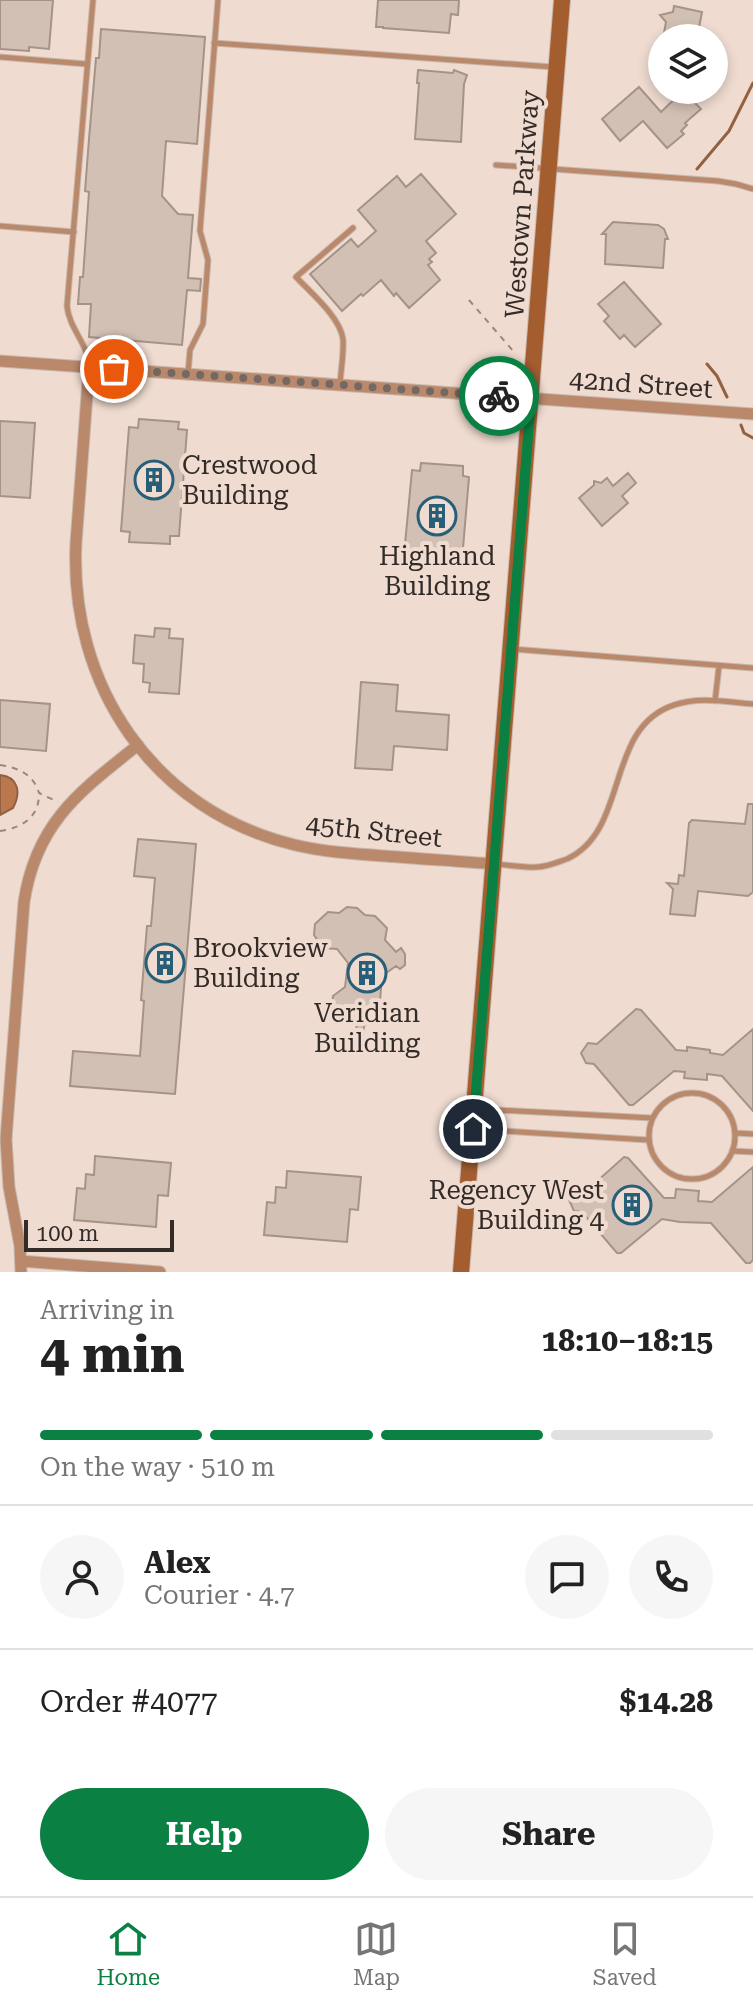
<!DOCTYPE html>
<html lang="en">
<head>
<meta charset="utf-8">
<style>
	:root { --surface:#fff; --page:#f6f6f6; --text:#222; --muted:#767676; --line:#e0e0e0; --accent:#0b8043 }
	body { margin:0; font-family:"Roboto Serif",serif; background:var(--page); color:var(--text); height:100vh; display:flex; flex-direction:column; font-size:30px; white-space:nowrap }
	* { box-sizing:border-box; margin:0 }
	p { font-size:26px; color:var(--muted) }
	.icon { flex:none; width:44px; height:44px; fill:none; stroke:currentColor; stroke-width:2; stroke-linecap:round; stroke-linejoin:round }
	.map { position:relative; height:1272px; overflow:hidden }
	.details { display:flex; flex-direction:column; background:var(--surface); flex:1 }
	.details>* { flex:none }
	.fabs { position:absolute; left:648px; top:24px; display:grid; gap:16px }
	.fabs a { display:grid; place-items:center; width:80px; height:80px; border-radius:50%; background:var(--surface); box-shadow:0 4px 12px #0003; font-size:40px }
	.scale { position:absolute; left:24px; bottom:20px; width:150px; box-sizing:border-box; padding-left:8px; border:4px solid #322b27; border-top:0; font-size:22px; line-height:28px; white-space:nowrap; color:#322b27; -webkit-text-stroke:6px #efdbd0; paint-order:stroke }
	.pin { position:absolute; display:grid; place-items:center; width:68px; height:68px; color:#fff; margin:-34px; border:4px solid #fff; border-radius:50%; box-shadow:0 2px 8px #0007 }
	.courier { position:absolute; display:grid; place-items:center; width:80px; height:80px; margin:-40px; border:6px solid #0b8043; border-radius:50%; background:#fff; color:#222; box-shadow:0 2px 10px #0007 }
	.head em { font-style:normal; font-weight:700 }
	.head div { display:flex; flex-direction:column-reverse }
	.head { display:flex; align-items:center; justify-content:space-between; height:136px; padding:0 40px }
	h1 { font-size:52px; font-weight:700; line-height:60px }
	.bar { display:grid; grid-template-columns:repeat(4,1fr); gap:12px 8px; align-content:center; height:96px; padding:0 40px }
	.bar i { height:10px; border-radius:6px; background:var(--line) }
	.bar .current { background:var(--accent) }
	.bar p { grid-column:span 4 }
	.line { display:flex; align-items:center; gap:20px; padding:0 40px; border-top:2px solid var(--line) }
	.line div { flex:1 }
	.round { display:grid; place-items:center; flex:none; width:84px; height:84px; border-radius:42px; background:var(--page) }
	.primary-button { display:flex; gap:16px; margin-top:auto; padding:16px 40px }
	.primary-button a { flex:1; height:92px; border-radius:48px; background:var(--accent); color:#fff; font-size:32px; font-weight:700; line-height:92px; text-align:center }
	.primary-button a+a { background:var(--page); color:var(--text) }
	.dock { display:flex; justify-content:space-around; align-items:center; height:112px; border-top:2px solid var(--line); background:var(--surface); font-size:22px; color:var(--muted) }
	.dock a { display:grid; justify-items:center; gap:4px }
	.dock .current { color:var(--accent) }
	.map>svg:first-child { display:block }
</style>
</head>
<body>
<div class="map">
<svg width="753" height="1272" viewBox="0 0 753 1272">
	<rect width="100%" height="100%" fill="#efdbd0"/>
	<path fill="#bb784e" stroke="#926142" stroke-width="2" d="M0,775C19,777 21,793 13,808L0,815Z"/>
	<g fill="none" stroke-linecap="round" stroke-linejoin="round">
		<path stroke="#926142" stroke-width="3" d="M697,169L729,131L753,83
			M707,364L717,376L727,397
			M741,425L744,433L753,438"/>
	</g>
	<path fill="#d3c0b5" stroke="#a59388" stroke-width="2" d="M0,0H53L49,49L29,47V51L0,49Z
		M378,0H459L458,15L451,14L449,33L383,28V27H376Z
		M674,6L702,12L697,38H663L666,22L660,15L673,12Z
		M101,29L205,37L197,144L166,141L162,196L178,214L193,215L188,278L201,279L200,291L187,290L182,345L89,337L91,304H78L80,277H83L89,192L85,191L89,139L96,58H99Z
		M418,70L453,73L454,70L467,75L464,84L461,142L415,139L419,83H417Z
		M639,87L661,112L683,91L701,109L685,123L687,125L681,131L684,134L667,148L643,121L620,141L602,119Z
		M421,174L456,214L426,241L436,253L429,259L432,262L428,265L440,280L409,308L396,293L394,296L381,280L363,296L361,294L342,311L310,274L351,239L358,247L376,231L358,210L397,176L406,187Z
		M613,222L658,225L664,229L668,239H665L663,268L605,264L606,234H602Z
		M624,282L661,324L635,347L624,335L620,339L604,321L609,316L598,304Z
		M139,419L179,422L178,429L187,430L179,536H170V544L129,542L130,532L121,531L129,427L138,428Z
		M0,421L35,423L30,498L0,496Z
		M421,463L463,466V476L469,477L462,560L455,559V567L412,563V556L404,555L412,470L420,471Z
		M628,473L636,483L622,496L628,503L602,526L579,498L594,485V481L601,483L607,478L613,486Z
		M155,628L170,629L169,638L183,639L179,694L149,692L150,683L143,682L144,664L133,663L135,635L154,637Z
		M361,682L398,685L396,711L449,715L447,750L394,746L392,770L355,768Z
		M0,700L50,704L46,751L0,747Z
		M748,804H753V892L748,896L698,891L695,916L670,914L673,889L667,883L678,884L679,875L684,876L689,823L692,820L745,824Z
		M138,839L196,844L175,1094L70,1086L73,1051L140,1056L144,1001L141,1000L147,926H151L155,878L134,876Z
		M347,907L357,908L365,915L375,916L387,928L385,940L396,952L401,948L405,954V965L400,969L396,966L382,976L379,1014L364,1026L363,1042L355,1041L357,1023L342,1022L331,1010L333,996L345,987L348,963L337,949L323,948L314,935L315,924L328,912L339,913Z
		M636,1009L641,1010L676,1050L687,1051V1047L710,1050V1053L723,1055L753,1029V1111L722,1076L707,1074V1080L684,1078L685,1072L674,1071L633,1105H629L594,1064L586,1063L581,1053L588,1043L597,1044Z
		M95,1156L171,1163L168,1196L158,1195L156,1227L74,1220L77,1188L85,1189L86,1174L94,1175Z
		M624,1157L628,1158L664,1198H675L676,1189L699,1191L698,1201L712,1202L753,1167V1260L750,1263H746L711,1223L680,1222L662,1219L621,1253H617L582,1212L574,1211L569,1200L576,1191L585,1192Z
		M287,1171L361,1177L358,1210L350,1209L347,1242L264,1235L267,1202L275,1203L276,1187L286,1188Z"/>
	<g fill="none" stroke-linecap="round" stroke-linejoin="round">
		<defs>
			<path id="lane" d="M214,43L553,67
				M0,57L86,64
				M496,165L718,181L736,184L753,189
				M0,226L74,232
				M89,368C90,346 69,329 67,306L93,0
				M188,374L190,350L203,324L208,260L200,231L218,0
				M340,384C341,369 344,353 343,339C340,317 311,293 296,277L353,228
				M512,649L753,668
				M715,701L719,666
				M495,864C508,865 524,868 537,867C547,867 558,862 567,859C630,830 604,728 674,705C700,696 727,702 753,704
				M649 1136a43 43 0 1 1 86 0a43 43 0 1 1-86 0Z
				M477,1109L652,1118
				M474,1129L648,1140
				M735,1133L753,1134
				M732,1151L753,1152"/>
			<path id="street" d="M0,361L753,414
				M89,368L76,543C69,685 153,811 295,845C324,852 355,854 385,856C421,859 457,861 494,864
				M21,1261L160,1272
				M21,1272L20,1246L9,1187L6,1139L24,902C36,823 79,792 138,745"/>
			<path id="secondary" d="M461,1272L562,0"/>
		</defs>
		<use href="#lane" stroke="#c9b8ae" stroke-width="7"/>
		<use href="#street" stroke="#c9b8ae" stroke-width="13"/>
		<use href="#secondary" stroke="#c9b8ae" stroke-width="18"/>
		<path stroke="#968880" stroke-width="2" stroke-dasharray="6 6" stroke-linecap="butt" d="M469,300L514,352
			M0,765C19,768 33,774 39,793L58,802
			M0,831C21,828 39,818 39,794"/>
		<use href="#lane" stroke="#ba896c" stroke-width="5"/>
		<use href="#street" stroke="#ba896c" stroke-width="11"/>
		<use href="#secondary" stroke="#a35d2f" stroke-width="16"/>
	</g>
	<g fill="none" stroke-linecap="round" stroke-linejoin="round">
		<path stroke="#746962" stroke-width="8" stroke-dasharray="0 14.4" d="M114,369L499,396"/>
		<path stroke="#0b8043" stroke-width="10" d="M473,1129L531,399L499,396"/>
	</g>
	<defs>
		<symbol id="building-ring" viewBox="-11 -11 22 22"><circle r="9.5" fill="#efdbd0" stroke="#275f79" stroke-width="1.5"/><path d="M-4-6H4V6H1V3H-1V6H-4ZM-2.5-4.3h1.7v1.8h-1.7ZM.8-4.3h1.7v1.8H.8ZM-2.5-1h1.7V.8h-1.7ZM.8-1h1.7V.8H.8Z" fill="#275f79"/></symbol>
	</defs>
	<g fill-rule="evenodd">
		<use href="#building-ring" x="132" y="458" width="44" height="44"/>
		<use href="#building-ring" x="415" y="494" width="44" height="44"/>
		<use href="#building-ring" x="143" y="941" width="44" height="44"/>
		<use href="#building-ring" x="345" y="951" width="44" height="44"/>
		<use href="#building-ring" x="610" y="1183" width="44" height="44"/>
	</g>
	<g text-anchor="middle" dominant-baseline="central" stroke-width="8" stroke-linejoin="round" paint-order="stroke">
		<g font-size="26" fill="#322b27" stroke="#efdbd0">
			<text transform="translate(522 204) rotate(-86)">Westown Parkway</text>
			<text transform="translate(641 384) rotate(4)">42nd Street</text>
			<text transform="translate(374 831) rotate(6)">45th Street</text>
		</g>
		<g font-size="26" fill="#322b27" stroke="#efdbd0" text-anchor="start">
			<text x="182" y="465">Crestwood<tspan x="182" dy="30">Building</tspan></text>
			<text x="437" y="556" text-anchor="middle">Highland<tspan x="437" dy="30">Building</tspan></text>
			<text x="193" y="948">Brookview<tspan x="193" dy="30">Building</tspan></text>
			<text x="367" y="1013" text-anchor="middle">Veridian<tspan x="367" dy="30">Building</tspan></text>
			<text x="604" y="1190" text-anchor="end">Regency West<tspan x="604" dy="30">Building 4</tspan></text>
		</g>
	</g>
</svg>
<div class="fabs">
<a><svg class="icon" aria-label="layers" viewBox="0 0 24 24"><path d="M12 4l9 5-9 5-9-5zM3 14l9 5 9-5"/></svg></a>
</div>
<div class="scale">100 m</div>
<div class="pin" style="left:114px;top:369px;background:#ea580c"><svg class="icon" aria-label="bag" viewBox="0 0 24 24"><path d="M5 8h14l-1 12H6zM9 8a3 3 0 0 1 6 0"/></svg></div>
<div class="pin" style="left:473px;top:1129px;background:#1f2937"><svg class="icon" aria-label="home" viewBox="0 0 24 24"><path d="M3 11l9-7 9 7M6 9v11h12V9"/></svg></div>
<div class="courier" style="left:499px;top:396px"><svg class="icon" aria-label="bike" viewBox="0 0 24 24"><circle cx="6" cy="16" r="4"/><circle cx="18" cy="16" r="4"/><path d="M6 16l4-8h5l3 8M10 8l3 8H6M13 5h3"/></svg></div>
</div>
<section class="details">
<div class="head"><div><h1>4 min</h1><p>Arriving in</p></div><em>18:10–18:15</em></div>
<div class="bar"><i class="current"></i><i class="current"></i><i class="current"></i><i></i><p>On the way · 510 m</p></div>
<div class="line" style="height:144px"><a class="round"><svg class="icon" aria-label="person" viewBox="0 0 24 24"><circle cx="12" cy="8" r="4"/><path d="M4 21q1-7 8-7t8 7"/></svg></a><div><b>Alex</b><p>Courier · 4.7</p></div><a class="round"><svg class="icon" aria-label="chat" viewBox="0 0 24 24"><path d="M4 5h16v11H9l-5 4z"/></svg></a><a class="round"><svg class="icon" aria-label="phone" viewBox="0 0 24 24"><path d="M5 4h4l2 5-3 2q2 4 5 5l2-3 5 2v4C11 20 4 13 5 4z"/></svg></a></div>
<div class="line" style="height:104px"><div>Order #4077</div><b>$14.28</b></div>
<div class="primary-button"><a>Help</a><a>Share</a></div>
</section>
<nav class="dock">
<a class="current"><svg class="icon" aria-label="home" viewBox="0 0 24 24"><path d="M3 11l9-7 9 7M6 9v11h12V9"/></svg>Home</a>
<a><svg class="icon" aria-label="map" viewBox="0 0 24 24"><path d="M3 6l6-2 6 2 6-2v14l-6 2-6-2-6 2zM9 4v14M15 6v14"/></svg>Map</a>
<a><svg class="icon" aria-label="saved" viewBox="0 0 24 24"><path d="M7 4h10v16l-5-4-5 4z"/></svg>Saved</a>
</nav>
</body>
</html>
